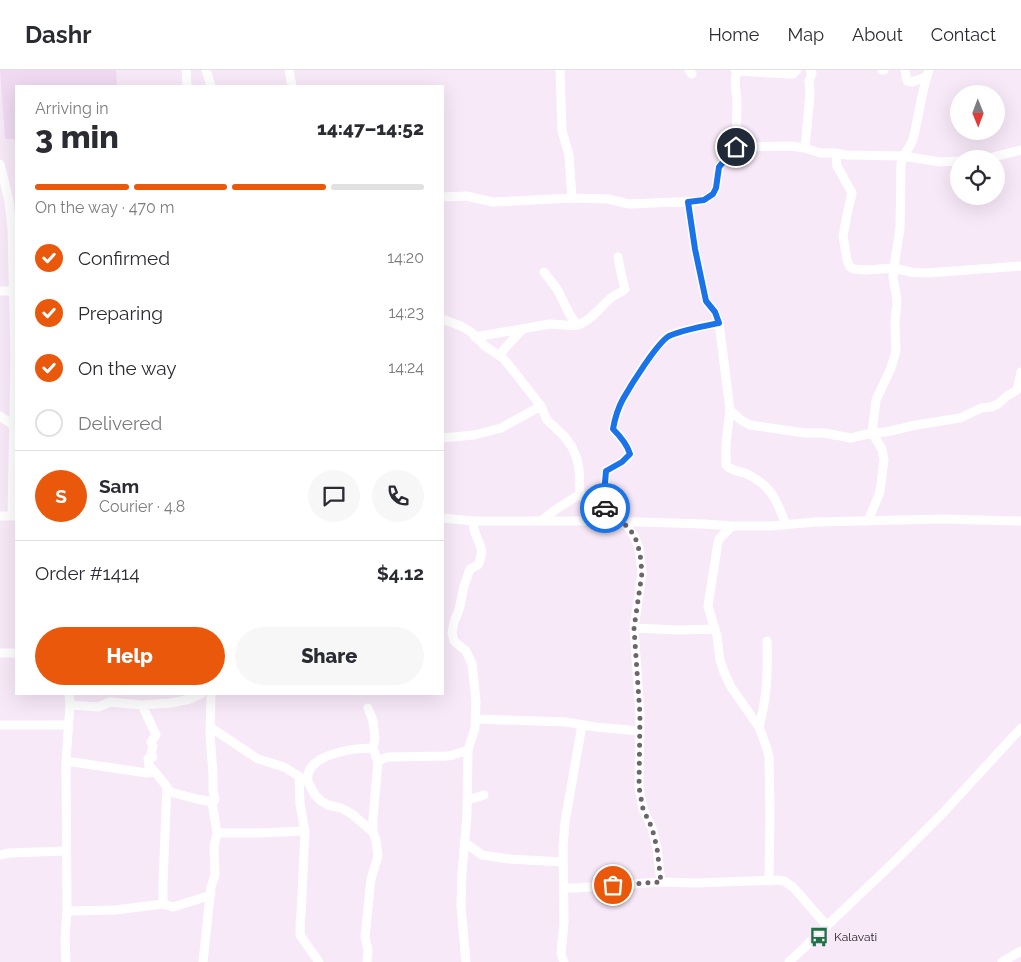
<!DOCTYPE html>
<html lang="en">
<head>
<meta charset="utf-8">
<style>
	:root { --surface:#fff; --page:#f7f7f7; --text:#2b2b33; --muted:#7c7c81; --line:#e1e1e2; --accent:#ea580c }
	body { margin:0; font-family:Raleway,sans-serif; background:var(--page); color:var(--text); height:100vh; display:flex; flex-direction:column; font-size:19px; white-space:nowrap }
	* { box-sizing:border-box; margin:0 }
	p { font-size:16px; color:var(--muted) }
	.icon { flex:none; width:28px; height:28px; fill:none; stroke:currentColor; stroke-width:2; stroke-linecap:round; stroke-linejoin:round }
	.map { position:relative; flex:1; overflow:hidden }
	.drawer { position:absolute; left:15px; top:15px; width:429px; height:610px; display:flex; flex-direction:column; background:var(--surface); border-radius:0px; box-shadow:0 5px 20px #0002 }
	.drawer>* { flex:none }
	.needle { width:32px; rotate:179deg }
	.fabs { position:absolute; left:950px; top:15px; display:grid; gap:10px }
	.fabs a { display:grid; place-items:center; width:55px; height:55px; border-radius:50%; background:var(--surface); box-shadow:0 5px 20px #0002; font-size:25px }
	.pin { position:absolute; display:grid; place-items:center; width:42px; height:42px; color:#fff; margin:-21px; border:2px solid #fff; border-radius:50%; box-shadow:0 1px 5px #0007 }
	.courier { position:absolute; display:grid; place-items:center; width:50px; height:50px; margin:-25px; border:4px solid #1a73e8; border-radius:50%; background:#fff; color:#222; box-shadow:0 1px 6px #0007 }
	.head em { font-style:normal; font-weight:800 }
	.head div { display:flex; flex-direction:column-reverse }
	.head { display:flex; align-items:center; justify-content:space-between; height:85px; padding:0 20px }
	h1 { font-size:32px; font-weight:800; line-height:38px }
	.bar { display:grid; grid-template-columns:repeat(4,1fr); gap:8px 5px; align-content:center; height:60px; padding:0 20px }
	.bar i { height:6px; border-radius:4px; background:var(--line) }
	.bar .on { background:var(--accent) }
	.bar p { grid-column:span 4 }
	.line { display:flex; align-items:center; gap:12px; padding:0 20px; border-top:1px solid var(--line) }
	.line div { flex:1 }
	.round { display:grid; place-items:center; flex:none; width:52px; height:52px; border-radius:26px; background:var(--page) }
	ol { padding:0 20px; list-style:none }
	li { display:flex; align-items:center; gap:15px; height:55px }
	li p { margin-inline-start:auto }
	li .icon { padding:5px; border-radius:50%; background:var(--accent); color:#fff; stroke-width:4 }
	li:last-child { color:var(--muted) }
	li i { width:28px; height:28px; border:2px solid var(--line); border-radius:50% }
	.cta { display:flex; gap:10px; margin-top:auto; padding:10px 20px }
	.cta a { flex:1; height:58px; border-radius:30px; background:var(--accent); color:#fff; font-size:20px; font-weight:800; line-height:58px; text-align:center }
	.cta a+a { background:var(--page); color:var(--text) }
	header { display:flex; align-items:center; gap:30px; box-sizing:border-box; height:70px; padding:0 25px; background:var(--surface); border-bottom:1px solid var(--line) }
	header strong { font-size:24px }
	nav { display:flex; gap:28px; margin-inline-start:auto; font-size:18px }
	.map>svg:first-child { display:block }
</style>
</head>
<body>
<header>
<strong>Dashr</strong>
<nav><a>Home</a><a>Map</a><a>About</a><a>Contact</a></nav>
</header>
<div class="map">
<svg width="1021" height="892" viewBox="0 0 1021 892">
	<rect width="100%" height="100%" fill="#f8e9f9"/>
	<path fill="#efdaf1" d="M0,0H116L117,16H16V69H5Z"/>
	<g fill="none" stroke-linecap="round" stroke-linejoin="round">
		<path stroke="#fff" stroke-width="9" d="M186,0L187,16
			M206,0L211,16
			M289,0L292,16
			M560,0L562,61L569,85L572,128
			M689,0L692,4
			M882,0H884
			M905,0L907,11L912,12L926,7
			M737,1L788,4H793L797,0
			M736,77L790,76L805,78L820,83H836L846,85L903,86L940,92L959,91
			M805,78L810,24L809,11L812,3L810,0
			M836,83L837,96L852,123L847,145L843,166L847,190L850,197L854,199L866,200L894,198L911,202L927,203L1021,196
			M985,89L1021,80
			M0,94L9,131L12,159L15,287L12,446
			M442,127L466,126L493,132L572,128L608,129L629,134L699,131L706,129L714,123L716,118L719,97L736,77C736,62 737,47 737,33C737,20 733,14 737,1L735,0
			M688,132L695,179L706,231L715,242L719,253L730,340L726,374V395C731,401 740,401 747,404C772,416 777,431 786,455
			M544,202L557,219L570,245L577,255
			M0,221H13
			M442,249L461,256L471,262L485,276L503,288L516,304L541,336L547,350L564,366L572,377L577,389L579,399L580,424L584,428L603,436L627,456L634,466L639,478L642,503L634,558L640,645L639,717L643,739L652,758L657,778L661,812
			M475,267L550,254C559,254 571,257 578,255C591,251 602,235 612,227C616,224 621,223 625,219L621,203L618,187
			M499,286L505,278L522,260
			M730,340L741,350L750,355L805,363H824L851,368L872,363L886,362L916,355L960,348L981,338L991,337L998,334L1007,326L1017,320L1021,302
			M0,346L13,355
			M442,368L474,365L501,358L541,336
			M603,436L606,401L622,392L630,384C627,374 620,366 613,359C615,348 618,339 623,329C631,315 656,273 669,266C681,260 705,256 719,253
			M0,446H16
			M442,448L473,451H608L704,454L732,456H770L816,452L942,449L1021,451
			M541,451L555,440L580,424
			M868,451L880,422L884,390L882,379L872,363L876,330L891,298L896,281L895,253L897,230L893,207L895,190L900,159L901,94C903,84 910,78 913,69C919,47 921,22 929,0
			M732,456L720,468L718,472L708,536L717,566L720,590L724,602L731,617L759,657L767,679L769,687L770,742L769,811
			M634,558L678,560L715,559
			M0,583H16
			M70,635L98,637L110,632L142,635L171,633L190,629L201,624
			M142,635L156,665L151,672L153,676L151,683L153,687L148,689L149,696L155,702
			M368,638L373,651L375,669L373,678L378,692
			M476,649L566,652L596,657L639,661
			M0,655H68
			M210,657L258,689L284,697L308,712L315,725L321,731L328,735L341,738L352,744L373,762
			M759,657C767,628 768,602 767,571
			M66,691L147,703L155,702L167,717L163,812V834
			M299,706L300,734L305,761L301,845C299,853 301,857 300,865L319,892
			M308,712C303,684 354,678 373,678
			M167,717L170,722L197,729L212,732
			M468,730L484,725
			M217,763H259L305,761
			M468,775L482,785L509,789L563,792
			M0,785L9,783L66,781
			M563,818H577L661,812L696,813L778,810L784,811L793,817L827,856
			M67,841L115,840L163,834L173,837L202,828L211,824
			M66,892L65,869L67,841L66,691L70,635L69,624
			M203,892L211,817L215,805L214,777L217,763L212,732L215,730L213,720V704L210,664L211,624
			M367,892L368,880L365,867L371,809L378,786L376,770L373,762V748L378,692L382,689L388,687L447,686L453,685L468,680
			M466,892L461,836L462,803L467,745L468,680L475,658L476,631L472,594L466,581L454,571L452,563L454,552L459,540L464,516L470,499L478,495C488,474 473,471 473,451
			M564,892L561,884L564,852L563,777L565,752L582,655
			M789,892L897,789L943,743L1021,658
			M1002,892L1021,881"/>
	</g>
	<g fill="none" stroke-linecap="round" stroke-linejoin="round">
		<path stroke="#6e646e" stroke-width="5" stroke-dasharray="0 9" d="M605,438L630,459L636,470L640,483L642,503L634,558L640,645L639,717L643,739L652,758L657,778L661,812L613,815"/>
		<path stroke="#1a73e8" stroke-width="6" d="M605,438L603,436L606,401L622,392L630,384C627,374 620,366 613,359C615,348 618,338 623,329C631,315 657,273 669,266C682,260 704,256 719,253L715,242L706,231L695,179L688,132L704,130L713,124L716,118L719,97L736,77"/>
	</g>
	<defs>
		<symbol id="bus-bare" viewBox="-9 -9 18 18"><path d="M-5-6H5V4H4V6H2V4H-2V6H-4V4H-5ZM-3.5-4V0h7V-4ZM-3.5 1.2v1.5H-2V1.2ZM2 1.2v1.5H3.5V1.2Z" fill="#1d7346" stroke="#f8e9f9" stroke-width="2.5" paint-order="stroke"/></symbol>
	</defs>
	<g fill-rule="evenodd">
		<use href="#bus-bare" x="805" y="853" width="28" height="28"/>
	</g>
	<g text-anchor="middle" dominant-baseline="central" stroke-width="4" stroke-linejoin="round" paint-order="stroke">
		<g font-size="12" fill="#231d23" stroke="#f8e9f9" text-anchor="start">
			<text x="834" y="867">Kalavati</text>
		</g>
	</g>
</svg>
<div class="fabs">
<a><svg class="needle" viewBox="-14 -14 28 28"><path d="M0-13l5 13h-10z" fill="#e53935"/><path d="M0 13l5-13h-10z" fill="#7c7c81"/></svg></a>
<a><svg class="icon" aria-label="locate" viewBox="0 0 24 24"><circle cx="12" cy="12" r="6"/><path d="M12 2v4M12 18v4M2 12h4M18 12h4"/></svg></a>
</div>
<div class="pin" style="left:613px;top:815px;background:#ea580c"><svg class="icon" aria-label="bag" viewBox="0 0 24 24"><path d="M5 8h14l-1 12H6zM9 8a3 3 0 0 1 6 0"/></svg></div>
<div class="pin" style="left:736px;top:77px;background:#1f2937"><svg class="icon" aria-label="home" viewBox="0 0 24 24"><path d="M3 11l9-7 9 7M6 9v11h12V9"/></svg></div>
<div class="courier" style="left:605px;top:438px"><svg class="icon" aria-label="car" viewBox="0 0 24 24"><path d="M5 17H2v-5l4-1 3-4h7l3 4 3 1v5h-3M9 17h6M6 11h13"/><circle cx="7" cy="17" r="2"/><circle cx="17" cy="17" r="2"/></svg></div>
<section class="drawer">
<div class="head"><div><h1>3 min</h1><p>Arriving in</p></div><em>14:47–14:52</em></div>
<div class="bar"><i class="on"></i><i class="on"></i><i class="on"></i><i></i><p>On the way · 470 m</p></div>
<ol>
<li><svg class="icon" aria-label="check" viewBox="0 0 24 24"><path d="M5 12l5 5 9-10"/></svg>Confirmed<p>14:20</p></li>
<li><svg class="icon" aria-label="check" viewBox="0 0 24 24"><path d="M5 12l5 5 9-10"/></svg>Preparing<p>14:23</p></li>
<li><svg class="icon" aria-label="check" viewBox="0 0 24 24"><path d="M5 12l5 5 9-10"/></svg>On the way<p>14:24</p></li>
<li><i></i>Delivered</li>
</ol>
<div class="line" style="height:90px"><b class="round" style="background:var(--accent);color:#fff">S</b><div><b>Sam</b><p>Courier · 4.8</p></div><a class="round"><svg class="icon" aria-label="chat" viewBox="0 0 24 24"><path d="M4 5h16v11H9l-5 4z"/></svg></a><a class="round"><svg class="icon" aria-label="phone" viewBox="0 0 24 24"><path d="M5 4h4l2 5-3 2q2 4 5 5l2-3 5 2v4C11 20 4 13 5 4z"/></svg></a></div>
<div class="line" style="height:65px"><div>Order #1414</div><b>$4.12</b></div>
<div class="cta"><a>Help</a><a>Share</a></div>
</section>
</div>
</body>
</html>
